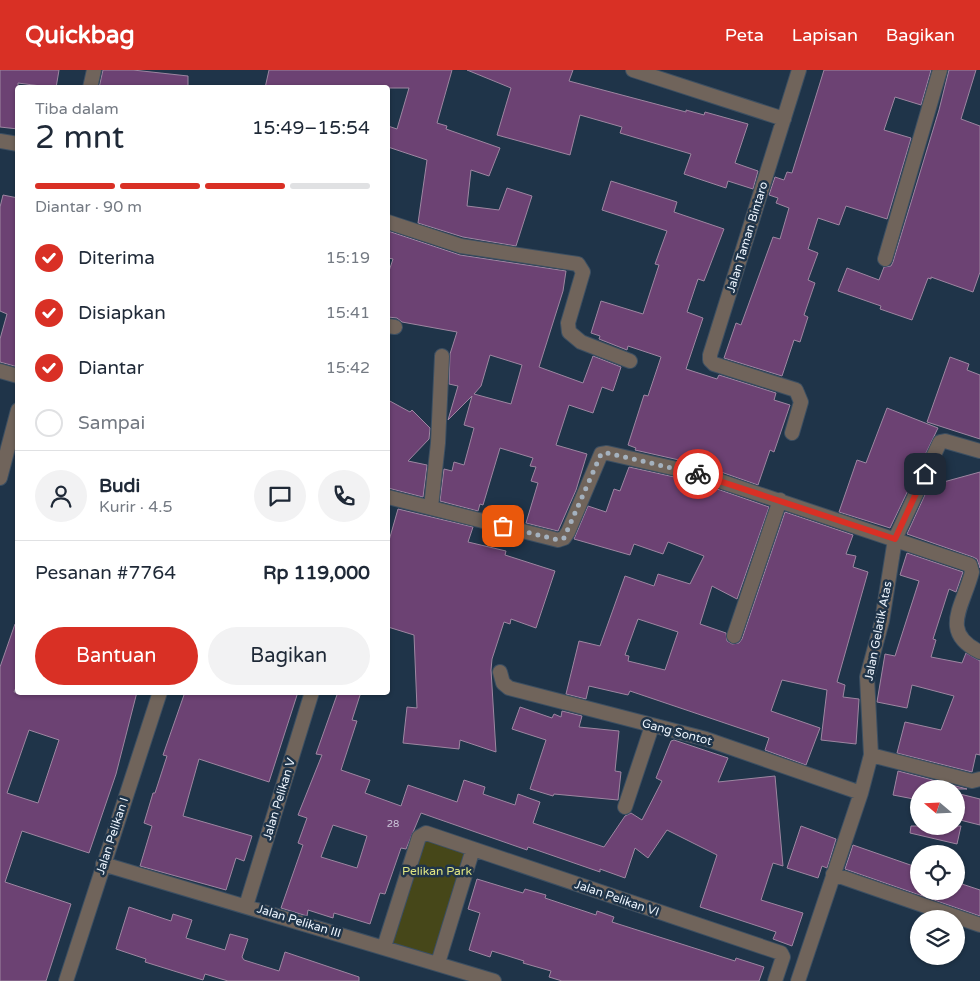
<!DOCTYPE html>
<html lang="id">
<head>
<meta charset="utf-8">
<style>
	:root { --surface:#fff; --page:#f2f2f3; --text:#1f2937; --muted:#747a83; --line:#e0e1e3; --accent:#d93025 }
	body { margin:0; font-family:"Varela Round",sans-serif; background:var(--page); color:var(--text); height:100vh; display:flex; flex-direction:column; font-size:19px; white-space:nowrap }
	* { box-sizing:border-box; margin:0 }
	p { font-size:16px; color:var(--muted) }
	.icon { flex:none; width:28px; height:28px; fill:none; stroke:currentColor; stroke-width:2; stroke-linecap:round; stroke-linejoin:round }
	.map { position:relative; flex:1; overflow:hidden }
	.side { position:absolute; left:15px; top:15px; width:375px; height:610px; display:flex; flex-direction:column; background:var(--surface); border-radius:5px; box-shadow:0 1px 4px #0004 }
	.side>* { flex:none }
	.needle { width:32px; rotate:289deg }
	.fabs { position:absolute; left:910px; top:710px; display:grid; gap:10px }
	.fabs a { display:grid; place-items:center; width:55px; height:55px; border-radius:50%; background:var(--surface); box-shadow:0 1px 4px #0004; font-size:25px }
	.pin { position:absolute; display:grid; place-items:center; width:42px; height:42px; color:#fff; margin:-21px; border-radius:10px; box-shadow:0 2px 8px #0006 }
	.courier { position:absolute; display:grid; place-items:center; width:50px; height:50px; margin:-25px; border:4px solid #d93025; border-radius:50%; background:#fff; color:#222; box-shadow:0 1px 6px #0007 }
	.headline em { font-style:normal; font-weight:600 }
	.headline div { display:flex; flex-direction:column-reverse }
	.headline { display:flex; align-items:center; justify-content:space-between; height:85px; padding:0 20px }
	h1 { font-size:32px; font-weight:600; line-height:38px }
	.bar { display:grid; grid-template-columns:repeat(4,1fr); gap:8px 5px; align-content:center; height:60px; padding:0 20px }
	.bar i { height:6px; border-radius:4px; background:var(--line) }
	.bar .active { background:var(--accent) }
	.bar p { grid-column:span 4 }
	.line { display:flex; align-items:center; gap:12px; padding:0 20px; border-top:1px solid var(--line) }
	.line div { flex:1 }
	.round { display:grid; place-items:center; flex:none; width:52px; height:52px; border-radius:26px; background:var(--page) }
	ol { padding:0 20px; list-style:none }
	li { display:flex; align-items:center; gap:15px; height:55px }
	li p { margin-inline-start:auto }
	li .icon { padding:5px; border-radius:50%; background:var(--accent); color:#fff; stroke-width:4 }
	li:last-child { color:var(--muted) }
	li i { width:28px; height:28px; border:2px solid var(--line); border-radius:50% }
	.action { display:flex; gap:10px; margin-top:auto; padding:10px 20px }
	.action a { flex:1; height:58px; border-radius:30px; background:var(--accent); color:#fff; font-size:20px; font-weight:600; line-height:58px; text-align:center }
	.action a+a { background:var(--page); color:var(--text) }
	header { display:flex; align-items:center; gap:30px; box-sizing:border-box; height:70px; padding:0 25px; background:var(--accent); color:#fff }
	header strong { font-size:24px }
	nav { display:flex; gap:28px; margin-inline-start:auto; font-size:18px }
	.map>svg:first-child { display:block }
</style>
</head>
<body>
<header>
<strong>Quickbag</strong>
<nav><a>Peta</a><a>Lapisan</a><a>Bagikan</a></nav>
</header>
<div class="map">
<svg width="980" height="911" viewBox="0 0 980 911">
	<rect width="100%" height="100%" fill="#1f3449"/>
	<path fill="#464719" d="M424,769L465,782L432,887L392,875Z"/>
	<path fill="#6c4273" stroke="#9d86a1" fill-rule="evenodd" d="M0,0H59L56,18L18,13V59L0,57Z
		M103,0H133L188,6V18H99Z
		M269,0H452L437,53L447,56L446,59L500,78L489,106L471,100L467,136L499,140L507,118L532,126L516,176L463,167L418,153L427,90L388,77V56L397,59L409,18H265Z
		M467,0H573L569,11L686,42V40L704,45L705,42L748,54L735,93L758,101L753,119L728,111L726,118L684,104L691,84L620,63L622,57L580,45L570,85L497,65L511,18Z
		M824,0H931L921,35L895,27L884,60L911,68L887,149L846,136L839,155L818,148L808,179L818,183L808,210L815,213L804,245L808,247L800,272L794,270L782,306L724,288L736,253L741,255L773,167L780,169L789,138L776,133L778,128L769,125L775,107L784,110L787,102L792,103Z
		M949,0H976L961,49L980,56V202L973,222L931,207V209L928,208L912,250L880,239L881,236L838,221L847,198L879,210L884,197L891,196L893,192L939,40Z
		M611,111L677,132L674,142L724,159L704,211L698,209L687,242L703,248L686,299L717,309L719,305L776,323L774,330L790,335L774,382L770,380L758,415L701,395L635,380L636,378L628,375L644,325L648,326L661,287L628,276L627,280L599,269L600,266L591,263L601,231L643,244L659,195L655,194L667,161L602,140Z
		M3,125L18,128V297L0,292V269L7,244L0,241V137Z
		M388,161L460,185L566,201L563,221L539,297L583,313L593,286L621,297L613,321L602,317L593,343L569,335L556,375L587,384L576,420L558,461L526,453L538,413L531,411L536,397L530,396L533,388L500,378L483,435L480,434L478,441L440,431L444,399L452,401L454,392L464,395L474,358L464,355L472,326L448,350L458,316L449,314L450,284L457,262L402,252L397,248L388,247V204L393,189L388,188ZM490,285L522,295L511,334L474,324L481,316Z
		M950,287L969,294L967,300L980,305V369L927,352Z
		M388,330L410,342L412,340L430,358L429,369L408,391L427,395L423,427L388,418Z
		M887,338L938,358L890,458L839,442L857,390L866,393Z
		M629,397L697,412L769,437L737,529L712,516L700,554L726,563L727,571L732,574L739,573L742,569L785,442L853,465L846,484L856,486L853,497L868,502L837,612L845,615L843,627L859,629L856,674L821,670L827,620L782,610L771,641L820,658L806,695L765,680L769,668L630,621L628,625L589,616L586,629L566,624L579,571L600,576L625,506L654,516L658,504L690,514L704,486L668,472L663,484L634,474L630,485L574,469L588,436L606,442L614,419L620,421ZM638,549L678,562L665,600L628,591L629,586L625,585Z
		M980,402V498L977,489L973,487L907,464L929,416Z
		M398,439L473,457L468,472L506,481L505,485L555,501L536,558L511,549L510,554L504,552L492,589L491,600L496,682L460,670L459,679L403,673L407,637L417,638L414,565L388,557V474Z
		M907,483L963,502L956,522L949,519L933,569L936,570L931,587L962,593L966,583L980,591V685L976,684L972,702L897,683L905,652L941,660L954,626L912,615L907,638L877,632L885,584L895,586L919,511L900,505Z
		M15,554H18V613L14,622H137L116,704L89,783L22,761L5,812L71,834L46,911H0V597ZM29,660L59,670L38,733L7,723Z
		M185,622H298L269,712L199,689L183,746L252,766L244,791L236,788L226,820L140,796L152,756L144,753L153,723H155L167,686L163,685Z
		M338,622H361L352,650L357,651L341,700L370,710L365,723L401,736L408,715L457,732L464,710L485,717L483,724L515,735L518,724L540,732L533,753L604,777L625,746L631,743L642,750L662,711L656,708L671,671L674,670L728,688L718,712L775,706L783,796L773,793L761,830L803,843L792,876L773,869L776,862L700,837L717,785L667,760L648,788L635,778L625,808L600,799V802L528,777L527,780L421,743L406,779L401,778L385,824L380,823L370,854L334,843L333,848L308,840L307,846L281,838L303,775L298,773L307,748L298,745L322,685L316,684ZM333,755L367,766L357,798L321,787Z
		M520,637L552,648L554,644L561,647L562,641L582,646L579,657L619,661L615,701L621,702L618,730L554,724L553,726L530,719L546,670L512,659Z
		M898,701L967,719H919V730L893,725Z
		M956,723L980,729V755L956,749Z
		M801,756L836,769L827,798L822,796L818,808L787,798Z
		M911,756H961L957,774L910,763Z
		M853,775L919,798V821H956V812L980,820V846L845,799Z
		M477,809L523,823L525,819L546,825L545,828L596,845L597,841L614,847L612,852L735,891L736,888L764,897L759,911H562L549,907L551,901L523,893L524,891L492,881L490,887L469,880L480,843L468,839Z
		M129,837L171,851L173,844L192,850L186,868L225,880L230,864L248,869L242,887L244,890L279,901L285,882L359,907V911H228L205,904L203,910L145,892L146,889L116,879Z"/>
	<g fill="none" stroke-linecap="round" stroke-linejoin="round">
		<defs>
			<path id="minor" d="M633,0L784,49
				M0,71L18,74
				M388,152L461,176L578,194L583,202L568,253L569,262L581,272L630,291
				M885,189L940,0
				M388,256L395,257
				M0,301L18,306
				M792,363L801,332L796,320L714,294L710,290V285L799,0
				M388,427L558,470L564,468L568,462L601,384L607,383L699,404L970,495L972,502C963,537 939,562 980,582
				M431,437L438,373L442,286
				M734,566L780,430
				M500,602L503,613L509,618L706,669L861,723
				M871,685L972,711L980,709
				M625,737L652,656
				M103,794L494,911
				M833,804L980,855
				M246,836L312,622
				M384,877L419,767L426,763L781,883L783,887L775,911
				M438,893L473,779
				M66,911L160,622
				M798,911L861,723L871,685L867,607L882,551L895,469L940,372L945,371L980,381"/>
			<path id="tertiary" d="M90,18L94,0
				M0,408L18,340"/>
		</defs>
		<use href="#minor" stroke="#3c4f62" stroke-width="16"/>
		<use href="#tertiary" stroke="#3c4f62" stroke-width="16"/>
		<use href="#minor" stroke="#70645b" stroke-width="14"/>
		<use href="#tertiary" stroke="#70645b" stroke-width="14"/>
	</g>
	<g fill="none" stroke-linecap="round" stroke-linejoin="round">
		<path stroke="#a4b1be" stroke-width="5" stroke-dasharray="0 9" d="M503,456L558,470L564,468L601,384L607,383L698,404"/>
		<path stroke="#d93025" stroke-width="6" d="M698,404L895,469L925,404"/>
	</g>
	<g text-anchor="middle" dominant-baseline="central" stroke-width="5" stroke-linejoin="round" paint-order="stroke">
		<g font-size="10" fill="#ccc8da">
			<text x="393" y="754">28</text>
		</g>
		<g font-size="12" fill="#ecf4fd" stroke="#1f3449">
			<text transform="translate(747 167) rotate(-73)">Jalan Taman Bintaro</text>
			<text transform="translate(878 561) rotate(-79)">Jalan Gelatik Atas</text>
			<text transform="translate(677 662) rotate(15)">Gang Sontot</text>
			<text transform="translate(279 729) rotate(-73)">Jalan Pelikan V</text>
			<text transform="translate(112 766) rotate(-72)">Jalan Pelikan I</text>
			<text transform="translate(617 828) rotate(19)">Jalan Pelikan VI</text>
			<text transform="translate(299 851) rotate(17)">Jalan Pelikan III</text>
		</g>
		<g font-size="12" fill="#dfe482" stroke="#1f3449">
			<text x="437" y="801">Pelikan Park</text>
		</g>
	</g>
</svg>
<div class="fabs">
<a><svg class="needle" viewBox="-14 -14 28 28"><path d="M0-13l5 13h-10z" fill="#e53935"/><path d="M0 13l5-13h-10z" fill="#747a83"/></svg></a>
<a><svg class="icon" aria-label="locate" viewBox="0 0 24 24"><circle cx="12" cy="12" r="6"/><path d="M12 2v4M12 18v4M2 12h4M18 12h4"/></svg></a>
<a><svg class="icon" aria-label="layers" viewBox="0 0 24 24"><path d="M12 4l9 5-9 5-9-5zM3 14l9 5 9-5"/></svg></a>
</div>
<div class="pin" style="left:503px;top:456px;background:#ea580c"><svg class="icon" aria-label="bag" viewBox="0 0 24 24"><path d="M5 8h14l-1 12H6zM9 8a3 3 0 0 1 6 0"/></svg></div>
<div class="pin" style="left:925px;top:404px;background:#1f2937"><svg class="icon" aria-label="home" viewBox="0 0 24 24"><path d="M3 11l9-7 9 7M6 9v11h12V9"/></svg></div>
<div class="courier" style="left:698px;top:404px"><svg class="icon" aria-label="bike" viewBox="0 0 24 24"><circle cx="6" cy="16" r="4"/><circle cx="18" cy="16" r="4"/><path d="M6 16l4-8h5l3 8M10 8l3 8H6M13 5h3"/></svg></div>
<section class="side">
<div class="headline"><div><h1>2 mnt</h1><p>Tiba dalam</p></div><em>15:49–15:54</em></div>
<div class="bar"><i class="active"></i><i class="active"></i><i class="active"></i><i></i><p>Diantar · 90 m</p></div>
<ol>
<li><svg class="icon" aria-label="check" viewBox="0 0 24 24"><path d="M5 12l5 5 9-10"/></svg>Diterima<p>15:19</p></li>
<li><svg class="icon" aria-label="check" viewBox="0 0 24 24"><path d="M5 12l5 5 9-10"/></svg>Disiapkan<p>15:41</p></li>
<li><svg class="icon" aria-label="check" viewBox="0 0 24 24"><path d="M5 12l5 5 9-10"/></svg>Diantar<p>15:42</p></li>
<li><i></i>Sampai</li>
</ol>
<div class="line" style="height:90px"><a class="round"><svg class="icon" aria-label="person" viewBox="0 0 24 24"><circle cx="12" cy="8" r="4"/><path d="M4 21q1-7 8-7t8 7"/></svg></a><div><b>Budi</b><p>Kurir · 4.5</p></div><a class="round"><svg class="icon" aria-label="chat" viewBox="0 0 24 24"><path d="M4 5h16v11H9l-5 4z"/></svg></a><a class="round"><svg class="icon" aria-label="phone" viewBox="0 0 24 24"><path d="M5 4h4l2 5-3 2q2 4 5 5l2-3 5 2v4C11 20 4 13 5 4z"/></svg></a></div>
<div class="line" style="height:65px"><div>Pesanan #7764</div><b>Rp 119,000</b></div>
<div class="action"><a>Bantuan</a><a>Bagikan</a></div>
</section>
</div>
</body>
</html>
